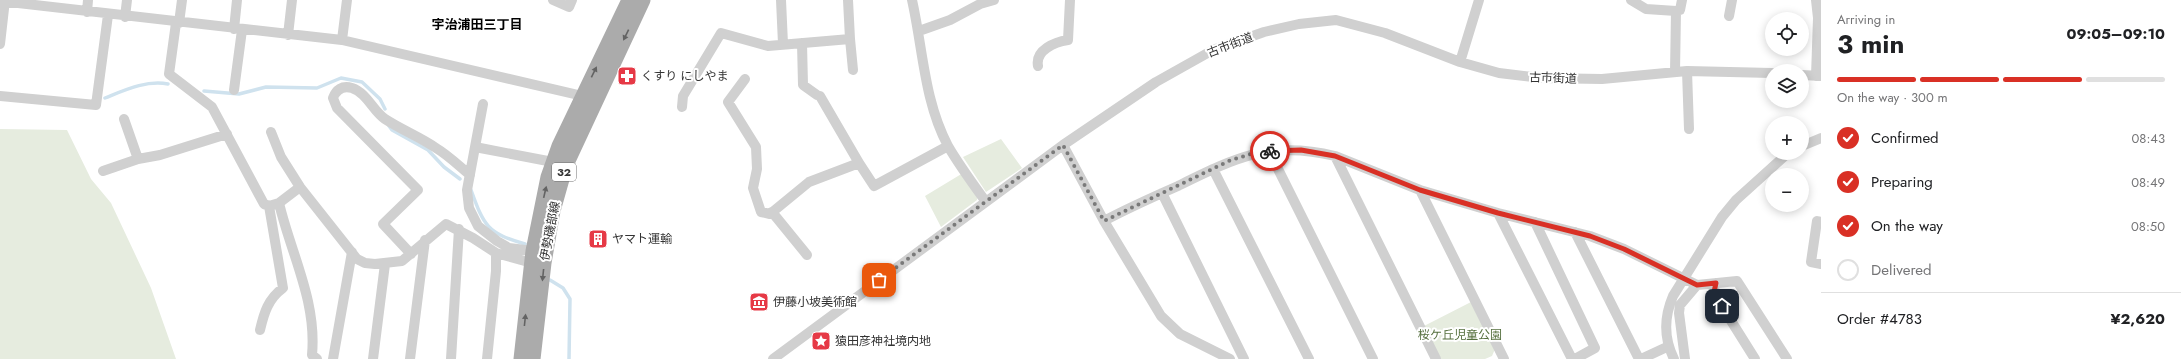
<!DOCTYPE html>
<html lang="en">
<head>
<meta charset="utf-8">
<style>
	:root { --surface:#fff; --page:#f2f2f2; --text:#202124; --muted:#757577; --line:#e0e0e0; --accent:#d93025 }
	body { margin:0; font-family:Jost,"Noto Sans JP",sans-serif; background:var(--page); color:var(--text); height:100vh; display:flex; flex-direction:column; font-size:15px; white-space:nowrap }
	* { box-sizing:border-box; margin:0 }
	p { font-size:13px; color:var(--muted) }
	.icon { flex:none; width:22px; height:22px; fill:none; stroke:currentColor; stroke-width:2; stroke-linecap:round; stroke-linejoin:round }
	.map { position:relative; flex:1; overflow:hidden }
	.side { display:flex; flex-direction:column; background:var(--surface); width:360px }
	.side>* { flex:none }
	.fabs { position:absolute; left:1765px; top:12px; display:grid; gap:8px }
	.fabs a { display:grid; place-items:center; width:44px; height:44px; border-radius:50%; background:var(--surface); box-shadow:0 2px 10px #0003; font-size:20px }
	.pin { position:absolute; display:grid; place-items:center; width:34px; height:34px; color:#fff; margin:-17px; border-radius:8px; box-shadow:0 2px 6px #0006 }
	.courier { position:absolute; display:grid; place-items:center; width:40px; height:40px; margin:-20px; border:3px solid #d93025; border-radius:50%; background:#fff; color:#222; box-shadow:0 1px 5px #0007 }
	.headline em { font-style:normal; font-weight:700 }
	.headline div { display:flex; flex-direction:column-reverse }
	.headline { display:flex; align-items:center; justify-content:space-between; height:68px; padding:0 16px }
	h1 { font-size:26px; font-weight:700; line-height:30px }
	.bar { display:grid; grid-template-columns:repeat(4,1fr); gap:6px 4px; align-content:center; height:48px; padding:0 16px }
	.bar i { height:5px; border-radius:3px; background:var(--line) }
	.bar .active { background:var(--accent) }
	.bar p { grid-column:span 4 }
	.line { display:flex; align-items:center; gap:10px; padding:0 16px; border-top:1px solid var(--line) }
	.line div { flex:1 }
	ol { padding:0 16px; list-style:none }
	li { display:flex; align-items:center; gap:12px; height:44px }
	li p { margin-inline-start:auto }
	li .icon { padding:4px; border-radius:50%; background:var(--accent); color:#fff; stroke-width:4 }
	li:last-child { color:var(--muted) }
	li i { width:22px; height:22px; border:2px solid var(--line); border-radius:50% }
	main { display:flex; flex:1; min-height:0 }
	.map>svg:first-child { display:block }
</style>
</head>
<body>
<main>
<div class="map">
<svg width="1821" height="359" viewBox="0 0 1821 359">
	<rect width="100%" height="100%" fill="#fff"/>
	<path fill="#e6ecdf" d="M0,129L67,130L91,179L111,203L151,288L176,359H0Z
		M1001,139L1022,168L986,192L963,157Z
		M963,173L977,195V200L941,227L925,196Z
		M1471,302L1495,349L1492,356L1485,359H1441L1424,326Z"/>
	<g fill="none" stroke-linecap="round" stroke-linejoin="round">
		<path stroke="#cfe2ee" stroke-width="3.5" d="M204,91L239,94L266,87L317,88L341,78L362,82L380,99L385,109
			M105,98C125,90 146,80 168,84
			M389,126L392,130L428,150L444,167L460,179
			M471,190C484,226 487,233 525,244
			M550,280L563,288L570,299L569,359"/>
		<path stroke="#d0d0d0" stroke-width="10" d="M553,0L569,7L572,0
			M781,0L783,44
			M912,0C923,49 924,101 948,146C959,165 973,184 986,202
			M1631,0L1646,9L1676,11L1680,10L1682,0
			M1816,0L1818,18L1816,76
			M0,1L342,40L587,97
			M87,12L88,0
			M1729,16L1732,0
			M125,17L127,0
			M176,23L169,74L212,107L264,204L269,206L279,203L300,187L357,259L365,263L375,264L402,261L446,224L473,238L496,253L532,263
			M179,23L182,0
			M234,29L237,0
			M919,31L950,20L980,4L994,0
			M288,35L292,0
			M850,39L853,70
			M342,40L347,0
			M802,43L803,85L817,95
			M0,44L5,0
			M1460,62L1479,0
			M1038,66C1035,50 1055,42 1068,40L1070,0
			M1687,71L1689,129
			M1675,72L1676,11
			M1802,75L1821,76
			M745,79L728,102L756,147L757,169L753,188L761,212L770,214L809,182L859,163L874,186L948,146
			M234,90L242,30
			M0,96L96,105L108,15
			M820,96L859,163
			M483,104L467,190L469,208L478,226L497,241L509,248L533,251
			M682,107L683,96L721,33L768,46L850,39L848,0
			M124,119L138,159
			M271,132L281,157L300,187
			M1063,145L1104,221L1161,316L1180,334L1230,359
			M1802,146L1821,138
			M475,147L553,162
			M1269,151L1373,359
			M1335,156L1436,359
			M1213,169L1309,359
			M103,171L138,159L160,155L227,134
			M1420,190L1504,359
			M1162,193L1244,359
			M279,203C291,254 317,301 312,355L317,359
			M772,212L807,255
			M1498,213L1572,359
			M1104,221C1128,208 1153,197 1178,186C1235,158 1270,140 1335,156L1420,190L1498,213L1590,236L1624,249L1697,285L1737,281L1787,359
			M1535,222L1595,348L1575,359
			M1821,222L1817,221L1811,262L1821,264
			M1575,232L1639,359
			M411,254L383,224L418,190L337,108L333,98C336,90 342,85 352,88C367,93 373,111 385,119C402,130 420,137 436,148C448,155 459,166 470,175
			M1716,283L1713,292L1755,359
			M260,330C264,313 268,299 283,288L269,206
			M333,359L352,252
			M373,359L385,264
			M410,359L425,240
			M451,359L459,229
			M487,359L496,271V253
			M773,359L1063,145L1156,82L1213,50L1264,32L1299,24L1336,20L1385,33L1460,62L1499,73L1541,78L1602,79L1687,71L1772,73
			M1641,359L1669,346
			M1674,359C1664,339 1664,317 1673,296L1722,217L1736,200L1788,153
			M1685,359L1679,313L1680,305L1697,285"/>
		<path stroke="#ababab" stroke-width="15" d="M521,359L533,251L548,177L559,146L629,0
			M533,359L544,263L553,211L566,165L643,0"/>
	</g>
	<defs><path id="oneway-solid" d="M-6-.8H1V-3.2L6.5 0L1 3.2V.8H-6Z"/></defs>
	<g fill="#636363">
		<use href="#oneway-solid" transform="translate(626 35) rotate(116)"/>
		<use href="#oneway-solid" transform="translate(594 72) rotate(-64)"/>
		<use href="#oneway-solid" transform="translate(545 192) rotate(-77)"/>
		<use href="#oneway-solid" transform="translate(543 275) rotate(96)"/>
		<use href="#oneway-solid" transform="translate(525 320) rotate(-84)"/>
	</g>
	<g fill="none" stroke-linecap="round" stroke-linejoin="round">
		<path stroke="#7a7a7a" stroke-width="4" stroke-dasharray="0 7.2" d="M879,280L1063,145L1104,221L1231,160L1251,154L1270,151"/>
		<path stroke="#d93025" stroke-width="5" d="M1270,151L1301,150L1335,156L1420,190L1498,213L1590,236L1624,249L1697,285L1716,283L1714,292L1722,306"/>
	</g>
	<defs>
		<symbol id="pharmacy-square" viewBox="-11 -11 22 22"><rect x="-9" y="-9" width="18" height="18" rx="4" fill="#e63946" stroke="#fff"/><path d="M-2-6h4v4h4v4h-4v4h-4v-4h-4v-4h4Z" fill="#fff"/></symbol>
		<symbol id="building-square" viewBox="-11 -11 22 22"><rect x="-9" y="-9" width="18" height="18" rx="4" fill="#e63946" stroke="#fff"/><path d="M-4-6H4V6H1V3H-1V6H-4ZM-2.5-4.3h1.7v1.8h-1.7ZM.8-4.3h1.7v1.8H.8ZM-2.5-1h1.7V.8h-1.7ZM.8-1h1.7V.8H.8Z" fill="#fff"/></symbol>
		<symbol id="museum-square" viewBox="-11 -11 22 22"><rect x="-9" y="-9" width="18" height="18" rx="4" fill="#e63946" stroke="#fff"/><path d="M0-6L6-3V-2H-6V-3ZM-5-1h2V3h-2ZM-1-1h2V3h-2ZM3-1h2V3H3ZM-6 4H6V6H-6Z" fill="#fff"/></symbol>
		<symbol id="sight-square" viewBox="-11 -11 22 22"><rect x="-9" y="-9" width="18" height="18" rx="4" fill="#e63946" stroke="#fff"/><path d="M0-6L1.8-2.2L6-1.7L2.9 1.2L3.7 5.4L0 3.3L-3.7 5.4L-2.9 1.2L-6-1.7L-1.8-2.2Z" fill="#fff"/></symbol>
	</defs>
	<g fill-rule="evenodd">
		<use href="#pharmacy-square" x="616" y="65" width="22" height="22"/>
		<use href="#building-square" x="587" y="228" width="22" height="22"/>
		<use href="#museum-square" x="748" y="291" width="22" height="22"/>
		<use href="#sight-square" x="810" y="330" width="22" height="22"/>
	</g>
	<g text-anchor="middle" dominant-baseline="central" stroke-width="4" stroke-linejoin="round" paint-order="stroke">
		<rect fill="#fff" stroke="#707070" stroke-width="1" x="552" y="163" width="24" height="18" rx="3"/>
		<g font-size="11" font-weight="bold" fill="#333">
			<text x="564" y="172">32</text>
		</g>
		<g font-size="12" fill="#333" stroke="#fff">
			<text transform="translate(1230 45) rotate(-21)">古市街道</text>
			<text transform="translate(1553 78) rotate(2)">古市街道</text>
			<text transform="translate(550 231) rotate(-79)">伊勢磯部線</text>
		</g>
		<g font-size="12" fill="#333" stroke="#fff" text-anchor="start">
			<text x="641" y="76">くすり にしやま</text>
			<text x="612" y="239">ヤマト運輸</text>
			<text x="773" y="302">伊藤小坡美術館</text>
			<text x="835" y="341">猿田彦神社境内地</text>
		</g>
		<g font-size="12" fill="#56703f" stroke="#fff">
			<text x="1460" y="335">桜ケ丘児童公園</text>
		</g>
		<g font-size="13" font-weight="bold" fill="#000" stroke="#fff">
			<text x="477" y="24">宇治浦田三丁目</text>
		</g>
	</g>
</svg>
<div class="fabs">
<a><svg class="icon" aria-label="locate" viewBox="0 0 24 24"><circle cx="12" cy="12" r="6"/><path d="M12 2v4M12 18v4M2 12h4M18 12h4"/></svg></a>
<a><svg class="icon" aria-label="layers" viewBox="0 0 24 24"><path d="M12 4l9 5-9 5-9-5zM3 14l9 5 9-5"/></svg></a>
<a>+</a>
<a>−</a>
</div>
<div class="pin" style="left:879px;top:280px;background:#ea580c"><svg class="icon" aria-label="bag" viewBox="0 0 24 24"><path d="M5 8h14l-1 12H6zM9 8a3 3 0 0 1 6 0"/></svg></div>
<div class="pin" style="left:1722px;top:306px;background:#1f2937"><svg class="icon" aria-label="home" viewBox="0 0 24 24"><path d="M3 11l9-7 9 7M6 9v11h12V9"/></svg></div>
<div class="courier" style="left:1270px;top:151px"><svg class="icon" aria-label="bike" viewBox="0 0 24 24"><circle cx="6" cy="16" r="4"/><circle cx="18" cy="16" r="4"/><path d="M6 16l4-8h5l3 8M10 8l3 8H6M13 5h3"/></svg></div>
</div>
<section class="side">
<div class="headline"><div><h1>3 min</h1><p>Arriving in</p></div><em>09:05–09:10</em></div>
<div class="bar"><i class="active"></i><i class="active"></i><i class="active"></i><i></i><p>On the way · 300 m</p></div>
<ol>
<li><svg class="icon" aria-label="check" viewBox="0 0 24 24"><path d="M5 12l5 5 9-10"/></svg>Confirmed<p>08:43</p></li>
<li><svg class="icon" aria-label="check" viewBox="0 0 24 24"><path d="M5 12l5 5 9-10"/></svg>Preparing<p>08:49</p></li>
<li><svg class="icon" aria-label="check" viewBox="0 0 24 24"><path d="M5 12l5 5 9-10"/></svg>On the way<p>08:50</p></li>
<li><i></i>Delivered</li>
</ol>
<div class="line" style="height:52px"><div>Order #4783</div><b>¥2,620</b></div>
</section>
</main>
</body>
</html>
